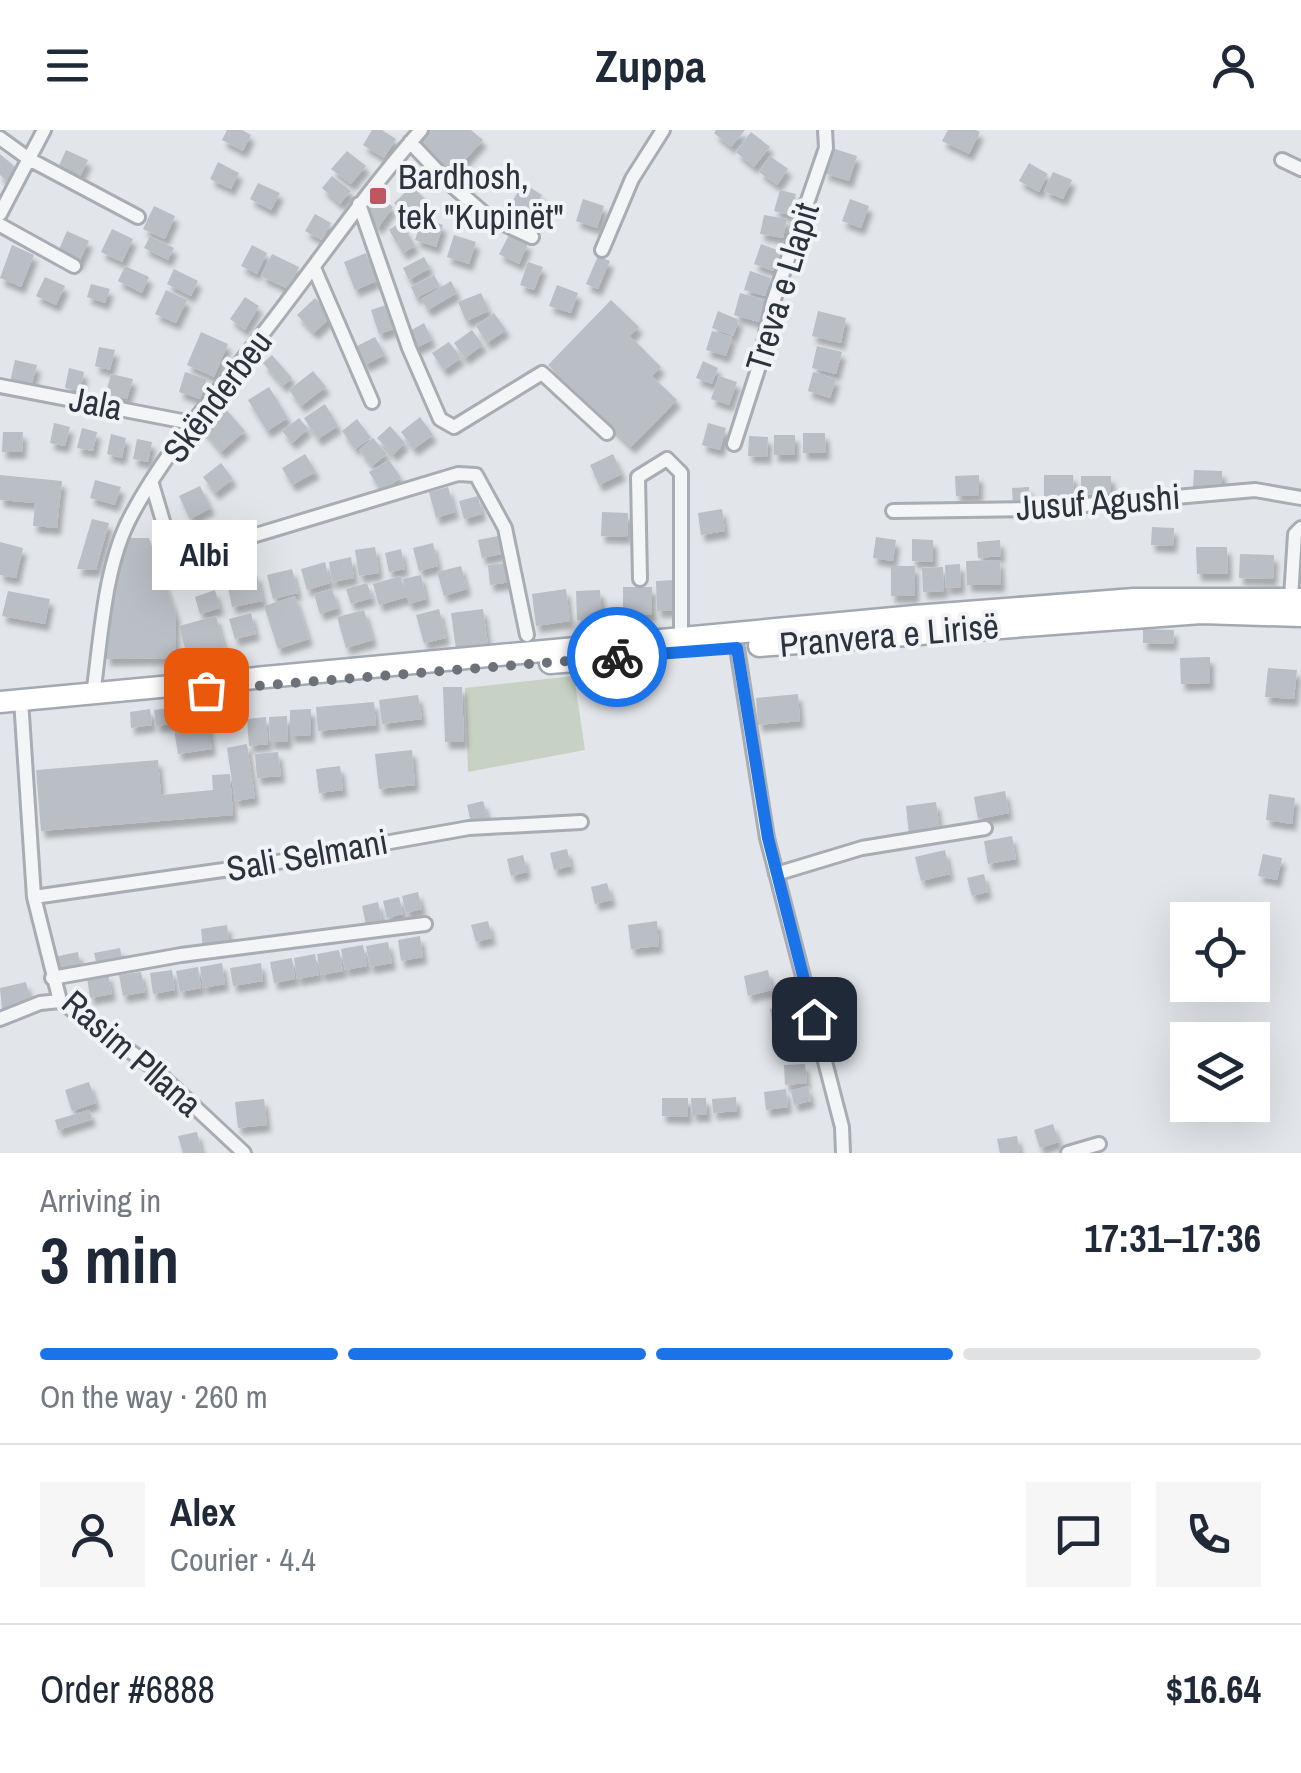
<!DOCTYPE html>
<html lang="en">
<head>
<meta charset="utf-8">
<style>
	:root { --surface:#fff; --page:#f6f6f7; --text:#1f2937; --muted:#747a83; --line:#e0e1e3; --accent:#1a73e8 }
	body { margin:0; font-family:"Archivo Narrow",sans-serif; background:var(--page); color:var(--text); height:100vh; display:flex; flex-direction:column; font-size:38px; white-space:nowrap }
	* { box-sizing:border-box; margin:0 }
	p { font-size:32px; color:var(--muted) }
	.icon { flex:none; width:55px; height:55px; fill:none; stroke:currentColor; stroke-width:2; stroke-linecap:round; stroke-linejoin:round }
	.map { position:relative; height:1023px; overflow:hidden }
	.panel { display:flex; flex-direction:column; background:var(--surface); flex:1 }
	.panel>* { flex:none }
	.buttons { position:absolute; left:1170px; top:772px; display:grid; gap:20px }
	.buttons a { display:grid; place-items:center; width:100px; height:100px; border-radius:0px; background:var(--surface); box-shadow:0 10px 40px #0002; font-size:50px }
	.pin { position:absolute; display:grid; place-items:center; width:85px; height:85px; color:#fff; margin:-42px; border-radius:20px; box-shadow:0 5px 15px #0006 }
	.courier { position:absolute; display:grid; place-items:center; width:100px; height:100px; margin:-50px; border:8px solid #1a73e8; border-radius:50%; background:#fff; color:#222; box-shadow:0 2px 12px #0007 }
	.bubble { position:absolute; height:70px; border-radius:0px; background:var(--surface); box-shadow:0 10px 40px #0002; font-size:32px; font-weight:800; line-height:70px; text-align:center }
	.head em { font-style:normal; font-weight:800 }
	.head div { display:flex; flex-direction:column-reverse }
	.head { display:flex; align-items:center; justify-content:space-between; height:170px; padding:0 40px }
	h1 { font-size:65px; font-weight:800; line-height:75px }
	.bar { display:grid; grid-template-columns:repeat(4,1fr); gap:15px 10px; align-content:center; height:120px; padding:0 40px }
	.bar i { height:12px; border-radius:8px; background:var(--line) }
	.bar .current { background:var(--accent) }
	.bar p { grid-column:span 4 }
	.line { display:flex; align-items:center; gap:25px; padding:0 40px; border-top:2px solid var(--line) }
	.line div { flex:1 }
	.round { display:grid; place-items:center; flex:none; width:105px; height:105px; border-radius:0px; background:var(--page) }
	header { display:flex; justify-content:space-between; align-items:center; height:130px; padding:0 40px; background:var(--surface); font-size:45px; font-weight:800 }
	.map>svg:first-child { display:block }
</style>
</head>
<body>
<header><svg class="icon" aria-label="menu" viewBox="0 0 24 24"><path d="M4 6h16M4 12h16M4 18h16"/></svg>Zuppa<svg class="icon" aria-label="person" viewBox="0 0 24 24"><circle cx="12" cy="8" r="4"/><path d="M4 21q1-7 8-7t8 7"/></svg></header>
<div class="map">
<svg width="1301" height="1023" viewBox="0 0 1301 1023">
	<defs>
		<filter id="shadow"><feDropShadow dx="4" dy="7" stdDeviation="2.5" flood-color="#0004"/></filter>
	</defs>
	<rect width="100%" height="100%" fill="#e2e5e9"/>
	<path fill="#c7d2c4" d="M574,546L585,620L468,642L465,558Z"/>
	<path fill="#babec5" filter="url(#shadow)" d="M227,0H242L251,5L243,21L222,10Z
		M372,0H382L396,9L384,28L363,15Z
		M429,0H471L483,10L451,46L416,15Z
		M716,0H745L731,17L714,3Z
		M948,0H976L980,2L969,24L942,11Z
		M751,2L770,17L754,37L736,22Z
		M832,18L857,26L849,51L824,43Z
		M66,20L88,30L78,51L57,40Z
		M347,21L366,36L351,54L331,39Z
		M0,24L20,41L9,53L0,45Z
		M770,26L788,39L777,55L759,42Z
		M218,32L239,43L231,59L210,49Z
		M1029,33L1048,44L1039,62L1019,51Z
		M1053,42L1072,50L1063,69L1044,61Z
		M332,46L351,61L340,74L322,58Z
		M258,53L280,63L271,80L250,69Z
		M523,53L542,65L525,95L505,84Z
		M412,56L426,70L409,88L394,73Z
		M780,60L796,64L790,85L774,81Z
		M378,66L393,77L378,98L366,83Z
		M583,69L604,76L597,98L576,91Z
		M850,69L869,76L861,98L842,91Z
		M154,76L175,86L165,109L143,99Z
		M315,84L331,93L322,110L305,101Z
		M764,85L787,89L783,108L760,104Z
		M422,88L443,95L436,117L415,110Z
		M401,92L415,116L403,123L389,100Z
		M112,99L133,109L122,132L101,122Z
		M67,101L89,111L78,134L57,124Z
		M454,105L476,112L469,134L447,127Z
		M509,105L528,114L519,134L499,124Z
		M150,106L174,118L168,130L144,118Z
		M761,114L780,121L773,141L754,134Z
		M12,115L34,125L21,157L0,148Z
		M252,115L267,123L257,144L241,136Z
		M366,123L377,151L355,160L344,132Z
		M272,124L299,137L288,159L261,146Z
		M598,126L610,131L598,159L586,154Z
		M424,127L430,138L409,150L403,138Z
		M528,132L543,137L534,160L520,155Z
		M125,136L149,147L142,163L118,151Z
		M174,139L198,151L191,166L167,154Z
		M750,141L771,148L765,166L744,160Z
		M434,145L440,156L416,168L411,157Z
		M45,147L65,156L56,175L36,166Z
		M451,151L457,163L428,180L421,169Z
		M91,154L110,159L105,173L87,167Z
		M557,155L578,163L571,183L549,176Z
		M166,160L187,170L176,193L155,184Z
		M481,163L489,181L466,191L458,172Z
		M740,163L765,170L759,192L734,185Z
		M245,167L259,176L245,200L230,189Z
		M315,168L332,186L314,203L297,185Z
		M611,170L639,197L630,206L661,237L652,246L677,270L631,317L548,235Z
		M386,175L394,199L379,204L371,180Z
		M718,181L739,190L733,206L712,198Z
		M818,181L846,188L841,213L812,206Z
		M494,183L506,200L487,213L476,196Z
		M424,193L432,210L414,219L406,203Z
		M472,200L483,215L465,228L454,213Z
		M712,201L732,207L726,226L706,220Z
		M201,202L228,214L214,247L187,235Z
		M375,207L385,225L365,235L355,217Z
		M449,212L461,228L444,240L432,223Z
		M817,216L842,222L836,244L812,238Z
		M99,217L115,220L110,240L95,236Z
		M272,225L292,248L283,256L263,233Z
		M15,230L37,235L31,257L10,252Z
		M703,231L718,238L712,254L696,248Z
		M69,238L84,242L80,261L65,258Z
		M313,241L326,257L301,276L289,260Z
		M185,242L207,249L200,269L179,262Z
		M813,242L836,249L830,268L808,261Z
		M111,244L133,249L127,269L106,263Z
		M719,246L737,252L729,275L711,269Z
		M269,257L288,288L267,301L248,270Z
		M325,274L338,296L318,309L304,288Z
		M224,277L245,301L221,322L201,298Z
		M420,287L433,305L414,319L401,302Z
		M299,288L308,299L292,313L282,301Z
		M357,289L371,308L355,319L342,301Z
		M54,293L70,297L65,316L50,313Z
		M708,293L726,298L720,320L702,315Z
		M390,296L405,313L393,325L377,308Z
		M82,298L97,302L93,321L77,318Z
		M3,302H23L22,322H2Z
		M803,303H825L826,323H803Z
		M111,304L126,308L122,328L107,324Z
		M774,305H795V325H774Z
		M749,306L768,307L767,327L748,326Z
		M373,308L387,324L372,336L359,320Z
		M137,309L152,312L148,332L133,329Z
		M305,324L316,342L292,355L282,338Z
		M613,324L622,344L599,355L590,335Z
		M389,330L401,348L381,361L369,342Z
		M221,333L233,349L215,363L203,347Z
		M1194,340L1222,341V357H1193Z
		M0,345L62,351L57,398L33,396L35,373L0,370Z
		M979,345V365L956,366L955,346Z
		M1044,345H1073L1074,366L1044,367Z
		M1081,346H1111V365H1081Z
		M95,350L121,357L115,375L90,368Z
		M200,356L211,378L190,389L179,366Z
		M448,357L455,382L436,388L429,362Z
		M1029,357L1030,373L1013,374L1012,358Z
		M478,366L482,384L464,389L459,371Z
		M722,379L725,401L701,405L698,383Z
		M602,382L628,383L627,407L601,406Z
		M92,389L109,393L96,440L77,439Z
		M1152,397L1174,398L1173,416L1151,415Z
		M498,406L502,424L482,428L478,410Z
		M876,407L896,410L893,431L873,428Z
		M128,408H149L176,485V528L106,529V490Z
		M912,409L933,410V432L912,431Z
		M1000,410L1001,426L978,428L977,412Z
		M0,412L23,418L16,448L0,445Z
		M433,413L438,436L419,441L413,418Z
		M375,417L379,443L359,446L355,420Z
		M1196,417H1227L1228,444H1197Z
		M401,419L405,439L389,442L385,423Z
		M1240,424L1274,425L1273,449L1239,448Z
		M351,427L354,448L332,452L329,432Z
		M1000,430L1001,455H967L966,431Z
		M325,432L330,453L307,460L301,439Z
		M508,433L511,452L490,455L488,435Z
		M960,434L961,457L946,458L945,435Z
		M461,436L467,459L444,466L437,442Z
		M891,436H915V466H891Z
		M943,437L944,461L923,462L922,438Z
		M292,439L298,463L273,469L267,445Z
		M257,444L263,471L232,477L227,451Z
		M421,445L426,469L409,474L407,467L379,475L373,454L401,446L404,460L403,449Z
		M675,450L676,480L657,481L656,451Z
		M367,453L372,468L351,474L346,459Z
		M623,457H652V485H623Z
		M332,459L338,478L320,484L314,464Z
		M566,459L570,491L536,496L532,464Z
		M215,460L220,478L200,484L195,467Z
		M600,460L602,488L577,490L576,461Z
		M8,461L50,469L45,494L2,486Z
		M295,466L309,509L278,519L264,476Z
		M439,479L446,508L424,513L416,485Z
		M483,479L488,515L456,519L451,483Z
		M364,480L373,510L346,518L337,487Z
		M251,483L256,504L235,509L229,489Z
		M216,486L225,519L188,530L179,496Z
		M1143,499L1174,500L1173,514L1143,513Z
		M1210,527V553L1181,554L1180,528Z
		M1268,538L1297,540L1294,569L1265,567Z
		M443,557H462L464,612H445Z
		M798,564L800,591L758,595L756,568Z
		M418,565L422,589L382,594L379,570Z
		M374,572L376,595L318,601L316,577Z
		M176,577L178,593L156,596L154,580Z
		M150,579L152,595L131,598L130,582Z
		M311,579V605L290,606V580Z
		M287,586L288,612H270L269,587Z
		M266,587L268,614L249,616L247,589Z
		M208,594L212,619L178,624L174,599Z
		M247,614L255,668L235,671L227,618Z
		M412,620L415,655L379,659L375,624Z
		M278,622L281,646L257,648L255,624Z
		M158,630L161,665L213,660L212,645L230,644L233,685L41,701L36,640Z
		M340,636L343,660L319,663L316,639Z
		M1005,661L1009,683L978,689L974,667Z
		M1269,664L1295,668L1292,694L1266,690Z
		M483,671L488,688L471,692L467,675Z
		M936,672L940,701L909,704L906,676Z
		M1012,706L1016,729L988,734L984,711Z
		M567,719L571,736L554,740L550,723Z
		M945,720L950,744L921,751L915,727Z
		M1263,724L1282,728L1277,750L1258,746Z
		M523,725L527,742L511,746L507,729Z
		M984,744L988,762L972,766L967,748Z
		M607,753L612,770L595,774L591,757Z
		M418,762L422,779L406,783L402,766Z
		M399,767L403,784L387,788L383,771Z
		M378,772L382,790L366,794L362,776Z
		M488,791L492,808L476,812L471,795Z
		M657,791L659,816L631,819L628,795Z
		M227,795L229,813L203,817L201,799Z
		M420,806L423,827L401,831L398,810Z
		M388,812L392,833L370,837L366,816Z
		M363,815L367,836L345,840L341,819Z
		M120,818L122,829L97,835L94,823Z
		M339,820L343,841L321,845L317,824Z
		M78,822L81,838L57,843L54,827Z
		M315,824L319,845L297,849L294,828Z
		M292,828L295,849L274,853L270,832Z
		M222,833L225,854L203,858L200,837Z
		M261,833L263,851L233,856L230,838Z
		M198,837L201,858L180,862L176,841Z
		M172,840L175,860L153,864L150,843Z
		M768,840L772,860L748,866L744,846Z
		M141,842L145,862L123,866L119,845Z
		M108,844L112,864L90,868L87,847Z
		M26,852L31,873L2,879L0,858Z
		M798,873L800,884L772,890L770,879Z
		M805,934L807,953L785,955L784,935Z
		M89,952L96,973L72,981L65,960Z
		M808,956L811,971L794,975L791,961Z
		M786,959L788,977L766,980L764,962Z
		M736,967L737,981L713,983L712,969Z
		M662,968H688V987L662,986Z
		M691,968H706L707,985H692Z
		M264,969L267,995L238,998L235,972Z
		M89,980L92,989L58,1000L55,990Z
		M1053,994L1059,1012L1040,1018L1034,1000Z
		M197,1002L202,1023H183L178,1006Z
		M1017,1006L1020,1023H1000L997,1009Z"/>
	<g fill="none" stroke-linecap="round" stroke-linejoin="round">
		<defs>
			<path id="street" d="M0,8L29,29L138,87
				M410,12L447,51L487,86L532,107
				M1282,30L1301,39
				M359,74L409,218L440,289L454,297L542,243L607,303
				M0,84L44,0
				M0,95L74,136
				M602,120L632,49L663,0
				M314,138L372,272
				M0,256L192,293
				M734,314L759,236L773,172L826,18L825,0
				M152,354L170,415L183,427L458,344L476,345L505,398L527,505
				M893,381L1040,379L1255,360L1301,368
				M640,449L638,347L667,329L681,343V509
				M1291,468L1295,404L1301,398
				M737,518L767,708L842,997L843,1023
				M93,565C101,509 104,436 131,386C165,321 217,264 261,206C315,137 363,66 421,0
				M21,570L34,767L60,871L152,937L244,1023
				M776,744L862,718L985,698
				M34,767L272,733L469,698L581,692
				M52,848L181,825L425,794
				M0,889L40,873L60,871
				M1068,1023L1099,1014"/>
			<path id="primary" d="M759,516L1201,483L1301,486
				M550,533L646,525
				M0,572L915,486L1134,469H1301"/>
		</defs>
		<use href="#street" stroke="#a8acb3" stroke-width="18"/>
		<use href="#primary" stroke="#a3a9b3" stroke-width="25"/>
		<use href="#street" stroke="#f4f5f7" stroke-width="12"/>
		<use href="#primary" stroke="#fff" stroke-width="20"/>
	</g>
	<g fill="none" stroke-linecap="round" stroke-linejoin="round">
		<path stroke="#6c717a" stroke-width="10" stroke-dasharray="0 18" d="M206,560L617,527"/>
		<path stroke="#1a73e8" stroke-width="12" d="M617,527L737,518L768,708L814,889"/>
	</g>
	<rect fill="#bf5664" stroke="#f1f3f6" stroke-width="4" x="368" y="56" width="20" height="20" rx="5"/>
	<g text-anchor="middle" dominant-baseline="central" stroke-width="8" stroke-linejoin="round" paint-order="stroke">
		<g font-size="35" fill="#2c333f" stroke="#f1f3f6" text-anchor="start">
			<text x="398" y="46">Bardhosh,<tspan x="398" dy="40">tek "Kupinët"</tspan></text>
		</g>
		<g font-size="35" fill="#2c333f" stroke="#f1f3f6">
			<text transform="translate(782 157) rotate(-73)">Treva e Llapit</text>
			<text transform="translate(217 266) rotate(-53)">Skënderbeu</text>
			<text transform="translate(96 273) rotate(11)">Jala</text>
			<text transform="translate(1098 372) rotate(-4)">Jusuf Agushi</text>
			<text transform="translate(889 505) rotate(-5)">Pranvera e Lirisë</text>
			<text transform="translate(307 725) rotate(-10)">Sali Selmani</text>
			<text transform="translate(132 923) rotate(41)">Rasim Pllana</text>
		</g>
	</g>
</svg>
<div class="buttons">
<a><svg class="icon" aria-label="locate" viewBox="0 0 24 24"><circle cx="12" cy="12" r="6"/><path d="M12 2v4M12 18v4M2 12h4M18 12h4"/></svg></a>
<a><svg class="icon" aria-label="layers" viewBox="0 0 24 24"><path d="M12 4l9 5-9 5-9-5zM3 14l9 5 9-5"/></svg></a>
</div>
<div class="pin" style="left:206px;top:560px;background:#ea580c"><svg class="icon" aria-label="bag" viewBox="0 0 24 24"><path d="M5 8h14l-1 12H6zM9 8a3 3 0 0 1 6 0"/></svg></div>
<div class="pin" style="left:814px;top:889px;background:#1f2937"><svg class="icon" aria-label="home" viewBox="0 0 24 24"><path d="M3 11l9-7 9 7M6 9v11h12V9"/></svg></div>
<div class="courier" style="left:617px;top:527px"><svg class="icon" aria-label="bike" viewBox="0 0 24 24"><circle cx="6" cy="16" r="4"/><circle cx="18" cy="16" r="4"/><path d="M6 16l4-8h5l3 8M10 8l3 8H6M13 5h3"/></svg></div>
<div class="bubble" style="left:152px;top:390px;width:105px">Albi</div>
</div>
<section class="panel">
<div class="head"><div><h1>3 min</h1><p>Arriving in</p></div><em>17:31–17:36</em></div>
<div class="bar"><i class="current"></i><i class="current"></i><i class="current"></i><i></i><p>On the way · 260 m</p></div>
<div class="line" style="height:180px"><a class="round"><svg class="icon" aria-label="person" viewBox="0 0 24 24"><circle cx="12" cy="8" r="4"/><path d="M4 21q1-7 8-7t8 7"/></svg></a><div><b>Alex</b><p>Courier · 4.4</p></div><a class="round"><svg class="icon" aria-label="chat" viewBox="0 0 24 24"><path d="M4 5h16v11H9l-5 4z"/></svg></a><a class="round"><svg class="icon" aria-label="phone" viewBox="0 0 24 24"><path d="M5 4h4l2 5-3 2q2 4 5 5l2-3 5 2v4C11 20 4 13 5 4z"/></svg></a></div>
<div class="line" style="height:130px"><div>Order #6888</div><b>$16.64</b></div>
</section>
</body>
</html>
